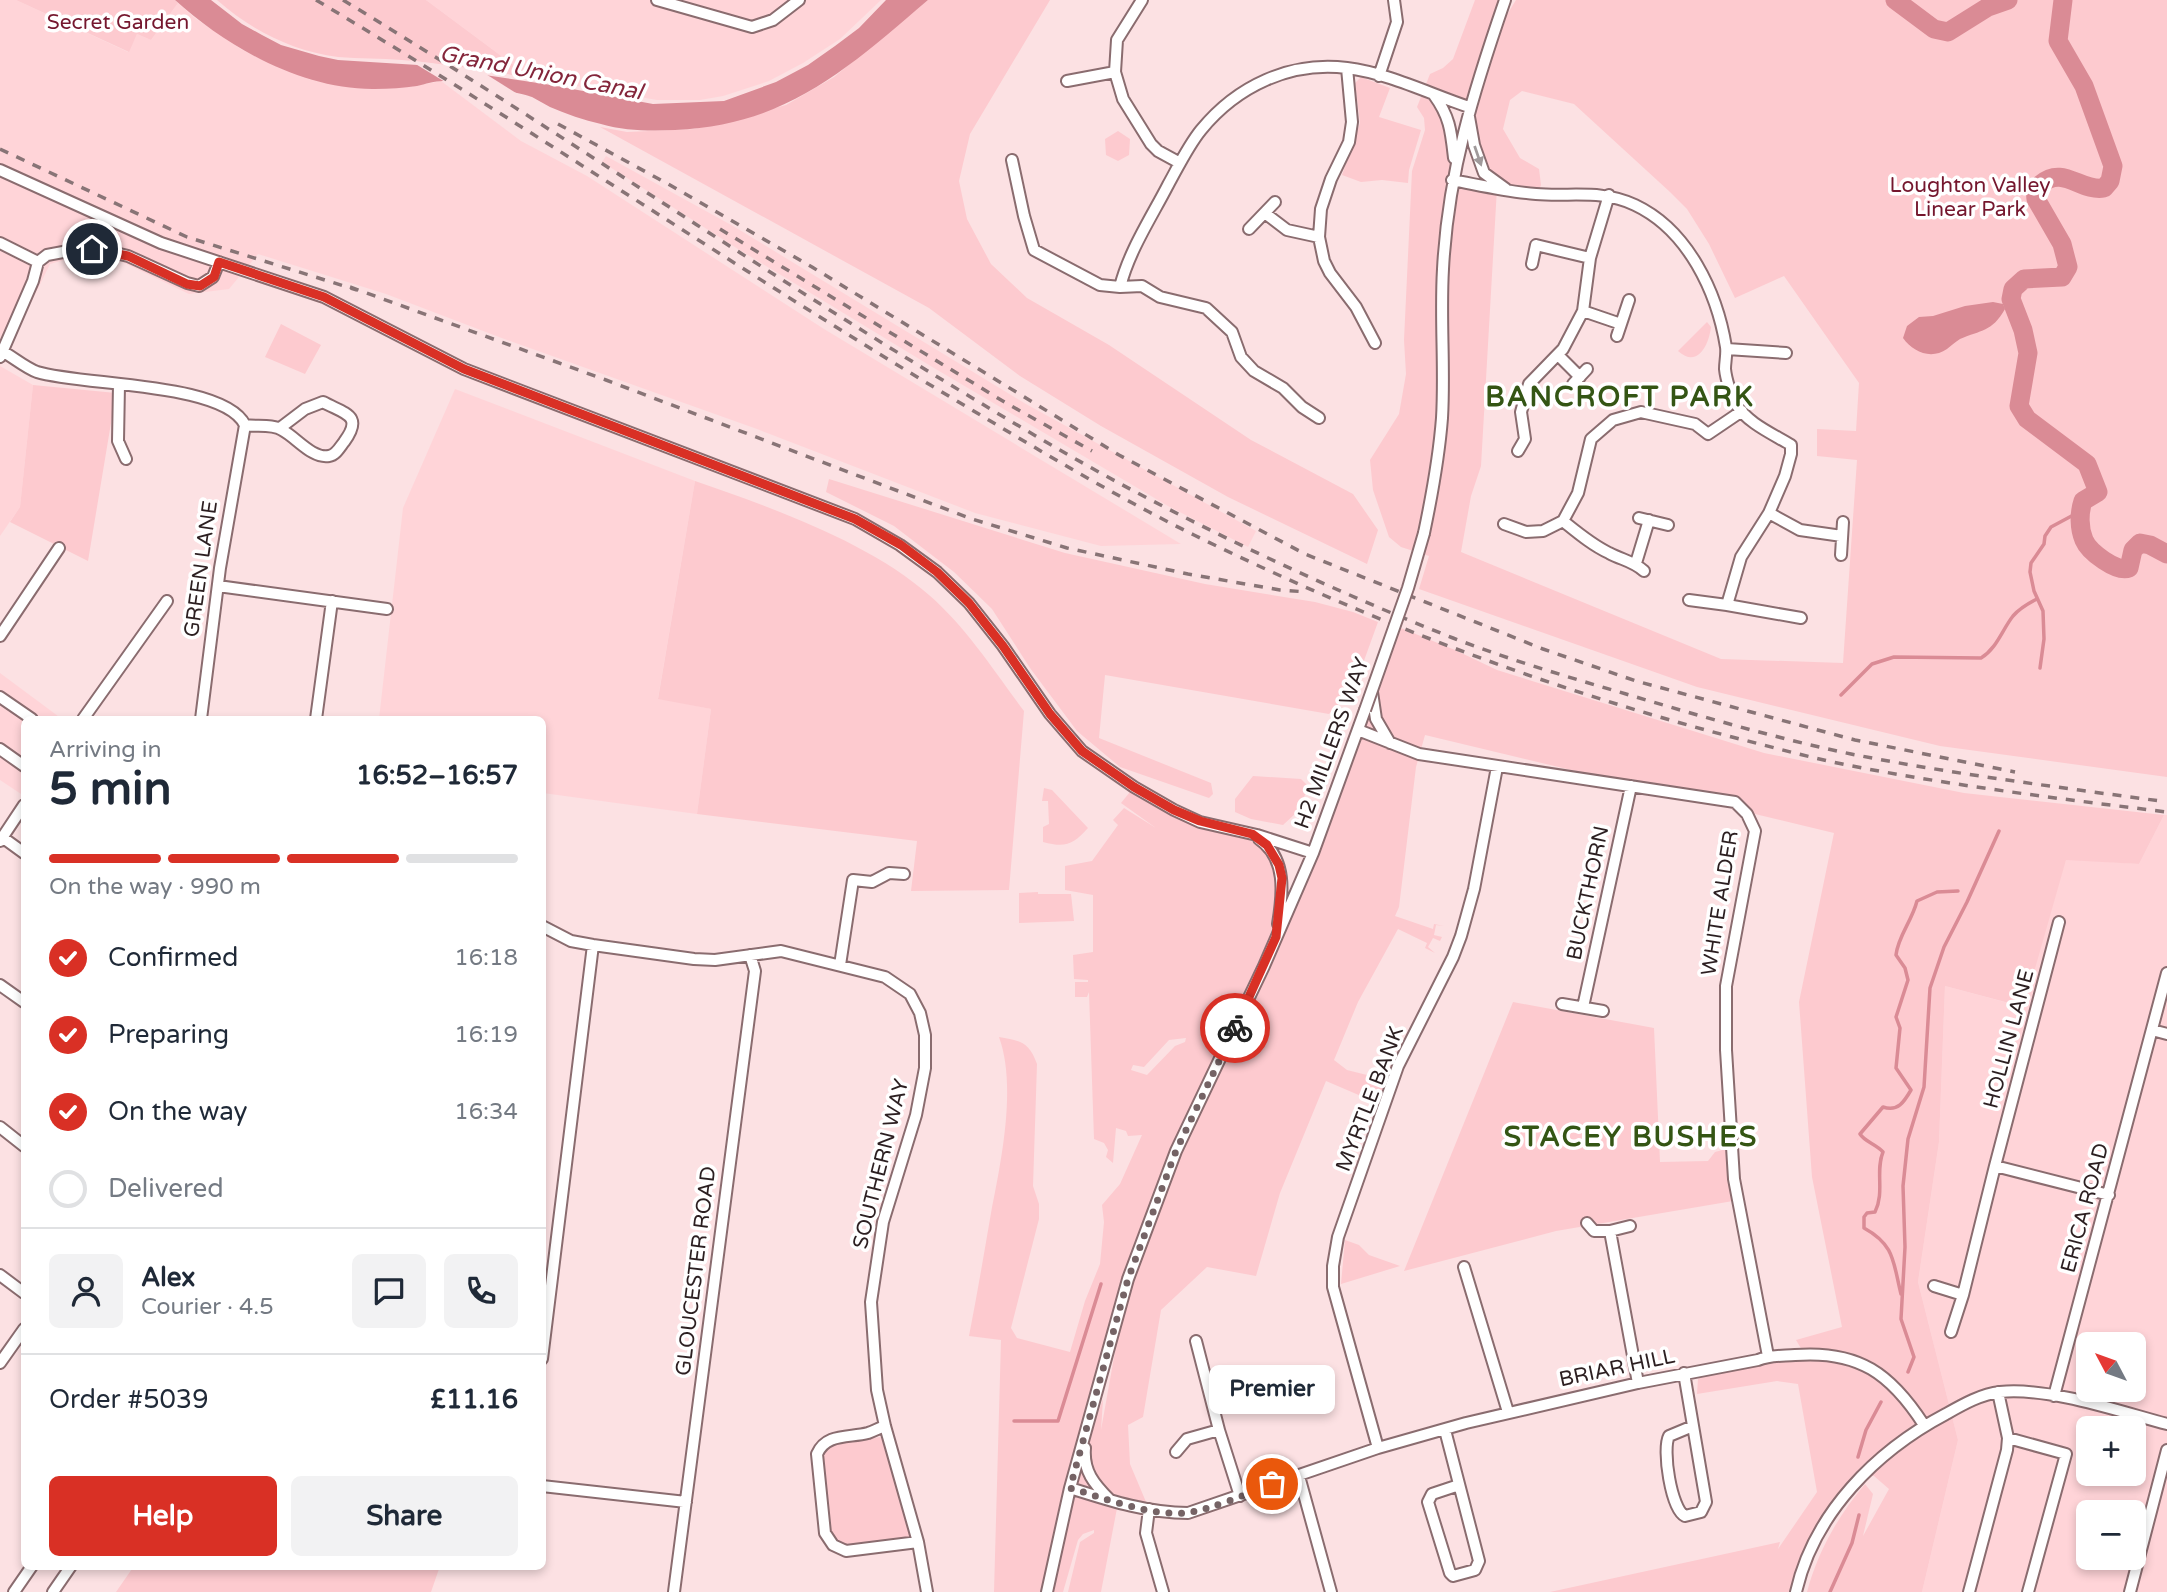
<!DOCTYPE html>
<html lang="en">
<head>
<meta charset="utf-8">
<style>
	:root { --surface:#fff; --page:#f2f2f3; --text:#1f2937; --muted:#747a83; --line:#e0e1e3; --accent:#d93025 }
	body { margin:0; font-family:"Varela Round",sans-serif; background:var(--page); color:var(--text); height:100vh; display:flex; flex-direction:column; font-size:26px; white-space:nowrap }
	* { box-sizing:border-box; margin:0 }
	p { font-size:23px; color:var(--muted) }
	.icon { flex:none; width:38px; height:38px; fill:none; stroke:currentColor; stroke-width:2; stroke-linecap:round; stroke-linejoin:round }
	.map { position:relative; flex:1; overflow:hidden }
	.panel { position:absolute; left:21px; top:716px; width:525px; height:854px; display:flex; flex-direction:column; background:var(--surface); border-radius:10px; box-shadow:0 4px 10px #0003 }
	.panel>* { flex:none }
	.needle { width:46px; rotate:311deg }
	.tools { position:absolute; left:2076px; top:1332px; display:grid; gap:14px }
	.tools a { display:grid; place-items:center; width:70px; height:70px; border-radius:10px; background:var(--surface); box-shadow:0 4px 10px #0003; font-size:35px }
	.pin { position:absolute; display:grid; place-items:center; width:60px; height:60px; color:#fff; margin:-30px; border:4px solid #fff; border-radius:50%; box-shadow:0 2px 7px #0007 }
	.courier { position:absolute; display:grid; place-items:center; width:70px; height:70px; margin:-35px; border:5px solid #d93025; border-radius:50%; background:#fff; color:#222; box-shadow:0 2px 9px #0007 }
	.bubble { position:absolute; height:49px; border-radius:10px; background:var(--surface); box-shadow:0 4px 10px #0003; font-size:23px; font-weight:800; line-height:49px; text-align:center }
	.headline em { font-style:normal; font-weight:800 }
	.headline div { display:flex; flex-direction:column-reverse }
	.headline { display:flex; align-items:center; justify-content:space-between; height:119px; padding:0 28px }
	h1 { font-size:46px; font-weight:800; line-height:52px }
	.bar { display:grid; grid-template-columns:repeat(4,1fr); gap:10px 7px; align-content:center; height:84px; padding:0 28px }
	.bar i { height:9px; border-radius:5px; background:var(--line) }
	.bar .current { background:var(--accent) }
	.bar p { grid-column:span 4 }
	.line { display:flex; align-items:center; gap:18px; padding:0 28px; border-top:2px solid var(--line) }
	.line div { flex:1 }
	.round { display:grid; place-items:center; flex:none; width:74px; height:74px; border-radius:10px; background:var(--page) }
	ol { padding:0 28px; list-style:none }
	li { display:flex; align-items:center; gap:21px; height:77px }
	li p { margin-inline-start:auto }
	li .icon { padding:7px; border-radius:50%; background:var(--accent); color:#fff; stroke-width:4 }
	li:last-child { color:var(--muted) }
	li i { width:38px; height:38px; border:4px solid var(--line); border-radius:50% }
	.action { display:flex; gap:14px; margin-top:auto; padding:14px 28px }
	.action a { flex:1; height:80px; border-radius:10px; background:var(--accent); color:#fff; font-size:28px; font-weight:800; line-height:80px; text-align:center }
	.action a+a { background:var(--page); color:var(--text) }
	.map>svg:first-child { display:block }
</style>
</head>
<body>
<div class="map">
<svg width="2167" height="1592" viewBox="0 0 2167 1592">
	<rect width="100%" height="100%" fill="#fce1e3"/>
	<path fill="#ffd4d8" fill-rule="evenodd" d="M0,0H16L128,52L137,34L151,40L178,3L195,18L241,49L273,65L319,81L347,87L375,89L415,86L441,81L521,141L587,176L824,329L1181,544L1101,546L975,513L757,429L499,337L386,294L258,254L229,289L189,294L112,257L78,256L50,264L0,366L33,385L20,507L0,536Z
		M426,0H881L840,39L803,63L769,81L723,96L700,100H657L531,78Z
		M606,156L733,226L1026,404L1256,531L1248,547L1168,506L934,368L738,249L602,162Z
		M455,389L695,481L658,698L711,709L697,814L543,793L542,719H379L403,508Z
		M0,673L62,719H24V796L0,780Z
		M2164,815H2167V1592H1922L1958,1440L1918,1282L1939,1142L1945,986L2023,1007L2066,859L2139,864ZM2088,1344H2133V1390H2088ZM2088,1428H2133V1474H2088ZM2088,1512H2133V1558H2088Z"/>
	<path fill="#fdcacf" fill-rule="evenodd" d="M16,0H175L178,3L151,40L137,34L129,52Z
		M217,0H426L531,78C489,71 445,64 402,60C381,58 359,59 338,57C292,51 251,30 217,0Z
		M928,0H1050L970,134L959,181L967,219L991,264L1027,298L1109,345L1251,440L1353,494L1378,530L1367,564L1228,497L1101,426L1020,376L929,308L600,127L627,132L694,129L786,105L834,77Z
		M1475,0H1501L1497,31L1516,0H2167V777L1940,746L1697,687L1419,589L1429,556L1401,547L1389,537L1373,490L1370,460L1399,414L1406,374L1404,340L1412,171L1425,130L1424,118L1417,107L1430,74L1443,68L1453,59ZM1522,91L1574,104L1670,192L1687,209L1709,244L1735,298L1784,276L1859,383L1856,431L1817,429V456L1857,460L1843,663L1721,659L1461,552L1471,496L1481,466L1497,188L1452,180C1458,148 1449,123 1435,96L1468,111L1484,173L1507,190L1537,195L1541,185L1539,169L1520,158L1503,129L1510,100Z
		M1361,77L1390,88L1379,117L1421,130L1409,170L1408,183L1382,180L1361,182L1342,175L1360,123L1355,83Z
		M1118,131L1130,139L1129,155L1118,161L1106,155L1105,139Z
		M1707,322L1711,327C1709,344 1698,369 1678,351Z
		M281,324L321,345L305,374L265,357Z
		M33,385L116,393L88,561L10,522L20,507Z
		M829,479L1065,553L1205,584L1315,602L1353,612L1378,622L1349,702L1337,705L1329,714L1105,675L1099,738L1211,783L1213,794L1209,798L1120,767L1077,731L1030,668L992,609L954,572L894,526L826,492Z
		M695,481C770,507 869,542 929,595C967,628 994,671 1024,711L1009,890L911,891L917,841L697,814L711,709L658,699Z
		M1396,626L1455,650L1497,670L1764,753L1964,793L2164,815L2139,864L2066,860L2024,1007L1945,986L1939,1142L1918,1282L1958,1440L1922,1592H1807C1818,1551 1838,1516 1865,1484L1873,1494L1863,1536L1889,1489L1874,1476L1863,1474L1840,1500L1796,1592H1550L1780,1542L1778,1549L1817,1492L1798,1384L1777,1381L1697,1394L1698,1379C1714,1365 1784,1361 1808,1360L1796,1340L1842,1327L1812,1177L1799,1002L1834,833L1425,735L1416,767L1399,907L1395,916L1433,929L1434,924L1444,926L1436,925L1434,935L1442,937L1440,941L1433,938L1428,947L1435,953L1425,948L1427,943L1398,929L1358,1002L1334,1060L1347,1070L1391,1081L1382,1105L1326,1081L1280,1193L1256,1276L1207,1267L1161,1310L1143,1417L1128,1425L1130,1464L1149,1509L1118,1503L1101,1592H1068L1080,1542L1094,1533V1530L1083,1534L1078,1540L1063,1592H994L1001,1340L969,1336C977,1295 984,1254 991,1213C1001,1162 1017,1086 999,1037C1021,1041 1029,1042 1037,1064L1033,1186L1039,1204V1219L1011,1328L1017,1338L1070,1352L1085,1301L1100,1264L1104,1222L1102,1205L1120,1184L1142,1135L1128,1136L1126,1131L1116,1128L1113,1163L1106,1157L1108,1150L1104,1143L1094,1139L1089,992L1087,997H1075V982H1088V980L1074,979L1073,955L1093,952V895L1065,890V866L1092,861L1118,825L1113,820L1124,808L1156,828L1121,803L1134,787L1174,810L1252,834L1279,865L1277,933ZM1186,1038L1185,1042L1175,1046L1147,1075L1131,1070L1133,1065L1144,1067L1169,1040ZM1126,1290L1101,1430L1103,1399L1073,1479Z
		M1253,776L1301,779L1309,787L1296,813L1283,825L1251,819L1235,812V799Z
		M1044,788L1052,790L1088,828C1073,845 1065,848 1043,842V827L1049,824L1048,801H1042Z
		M1038,892V894H1071L1074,921L1019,923V893Z
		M1513,1002L1654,1028L1660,1162L1708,1161L1715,1152L1726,1149L1733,1201L1556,1231L1404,1271Z
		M1345,1240L1359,1245L1369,1255L1400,1266L1341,1284Z
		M881,1437L912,1537L843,1547L833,1538L830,1525L822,1465L824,1451L834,1443Z
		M134,1566H440L431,1592H116Z"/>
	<path fill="#da8b95" d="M175,0H211L242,24L262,35L281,45L319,56L338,60L418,65L551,85L653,104L724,101L776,82L808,65L835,46L859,28L886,0H928C847,69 787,125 675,130C650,131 625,131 601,124C584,120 566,114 550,107C544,104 538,100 532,97C520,92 456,81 443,81C435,81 425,84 417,86C404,88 389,89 375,89C302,90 227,47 175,0Z
		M1993,302L2003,304L2005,309C1992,332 1981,330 1960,339C1955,342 1951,346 1947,349C1931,360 1913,352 1903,338L1907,326L1919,317L1933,316L1965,306Z"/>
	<path fill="#fce1e3" d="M409,60L481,71L524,98L450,85Z"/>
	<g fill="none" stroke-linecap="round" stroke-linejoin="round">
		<path stroke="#da8b95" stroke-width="3.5" d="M2040,668L2044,639L2043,611L2034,591L2030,572L2031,563L2044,544L2045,536L2051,527L2079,512
			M1841,695L1872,664L1894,657L1981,658C1997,648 2002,630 2013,616C2020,608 2029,603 2037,599
			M1901,1294C1893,1262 1895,1245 1864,1228V1217L1867,1213L1875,1212C1885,1192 1875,1171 1883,1152C1876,1144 1865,1142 1860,1134L1883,1107C1898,1112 1904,1102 1911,1090L1896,1068L1900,1028L1896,1017L1908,980L1905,968L1896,955C1898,936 1912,921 1917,901L1937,892L1958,891
			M1908,1372L1914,1357L1901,1319L1905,1247L1903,1186L1908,1139L1924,1087L1930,988L1944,947L1967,902L1999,831
			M1014,1421H1058L1101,1284
			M1858,1457L1866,1430L1881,1402
			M1830,1592L1852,1543L1859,1515"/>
		<path stroke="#da8b95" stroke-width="19" d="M1895,0L1934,29L1948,32L1988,7L2008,0
			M2063,0L2058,41L2084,86L2113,166L2110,181L2104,188C2081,192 2063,165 2041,184C2036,189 2035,192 2036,199L2062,244L2068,267L2062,277L2024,279L2013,289L2011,299L2023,330L2028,353L2019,406L2027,419L2087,464L2098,492L2083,501C2079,513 2079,528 2084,540C2089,552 2117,573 2129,568L2133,550L2140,543L2150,545L2167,554"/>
		<defs>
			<path id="minor" d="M657,0L752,27L773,20L799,0
				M1142,0L1117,40L1115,72L1123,99L1151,144L1158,151L1180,163
				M1347,68L1352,122L1349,142L1331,179L1321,209L1319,237L1324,261L1330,273L1356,307L1375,343
				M1379,76L1397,22L1394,0
				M1067,81L1115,72
				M1434,95C1450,117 1451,131 1454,158
				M1469,117L1474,145L1484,173L1506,189
				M1012,160L1024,216L1034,250L1100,285L1120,287C1129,251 1151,218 1168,185C1178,167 1188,146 1201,130C1237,86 1290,61 1347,68C1388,73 1430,94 1469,107
				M0,170L161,243L324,297L464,369L855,519L900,545L937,572L969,603L1003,646L1050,714L1082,751L1134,787L1174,810L1200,822L1257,835L1313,853
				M1452,180C1479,185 1508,192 1536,194C1570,197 1602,189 1635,205C1688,230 1717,292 1726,347C1727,354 1725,362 1725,369C1726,379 1731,395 1736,404C1747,423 1773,434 1791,445V454L1785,476L1769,513L1741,557L1727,605L1801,618
				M1266,214L1287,230L1319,237
				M1249,229L1275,202
				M0,243L38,262
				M1532,264L1536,245L1590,258
				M1120,287L1142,286L1160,297L1206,308L1232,332L1241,357L1254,371L1283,388L1302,407L1319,418
				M1583,311L1621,324
				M1617,336L1629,300
				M1727,349L1786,353
				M0,350C12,356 24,367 37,372C82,386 224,382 245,425
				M1558,355L1580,377
				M0,357L33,281L38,262L47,255L79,249L103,250L128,256L187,283L199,286L213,277L219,262
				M1573,384L1587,369
				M119,385L118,441L126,459
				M245,425C256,427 273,424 282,430C296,437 312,459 329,456C336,455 340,447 344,442C364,415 345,414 323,402L305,409L280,428
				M1518,451L1525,439L1521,412L1529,384L1563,349L1583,311L1590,258L1609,195
				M1769,513L1800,530L1842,536
				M1639,518L1668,525
				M1563,521C1578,533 1592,545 1609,553C1622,560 1633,561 1644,571
				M1504,524L1526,532L1543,531L1563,521L1578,493L1591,439L1613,420L1641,412L1695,424L1708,434L1742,411
				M1424,533C1432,495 1439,457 1442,418C1445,368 1440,318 1443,269C1448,172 1474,90 1505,0
				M1841,555L1843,522
				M1636,563L1649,520
				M218,586L387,609
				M1689,600L1727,605
				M0,636L59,548
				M1372,692L1376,719L1390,743
				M0,697L32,719
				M83,719L167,601
				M201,719L220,568L245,425
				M316,719L332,601
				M1358,730L1419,754L1735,802L1747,814L1755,831L1726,986V1050L1734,1179L1768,1356
				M0,749L24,766
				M2,837L24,853
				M1259,839C1287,858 1283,894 1278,924
				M0,841L24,805
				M542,926L571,941L593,945L694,959L715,960L781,951L885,977L910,994L920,1013L925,1035V1068L916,1115L883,1222L871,1302L877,1390L885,1426L918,1542L927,1592
				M840,965L853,880L872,882L889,873L904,874
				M0,985L24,1002
				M1562,1004L1603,1011
				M1583,1007L1631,786
				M2152,1030L2167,1034
				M0,1127L24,1146
				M1995,1166L2059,922
				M1587,1223L1594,1231H1610L1638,1383
				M1610,1231L1630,1226
				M1464,1267L1508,1412
				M0,1275L24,1293
				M1934,1286L1963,1295
				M1951,1332L1963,1295L1995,1166L2109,1195
				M1196,1341L1219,1430L1240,1496
				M542,1359L593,945
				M0,1363L24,1329
				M1684,1373L1706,1502L1701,1512L1685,1516C1671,1509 1662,1449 1669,1436L1693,1426
				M2054,1396L2167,973
				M885,1426C879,1428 874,1431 868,1433C849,1438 826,1433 817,1454L825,1533L833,1545L846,1551L918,1542
				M1445,1430L1479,1561L1475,1570L1453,1576L1450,1573L1428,1502L1432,1494L1459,1485
				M2008,1438L2066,1454L2028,1592
				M1085,1448C1083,1471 1094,1484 1110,1500
				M1378,1448L1333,1287V1266L1338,1237L1398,1066L1453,957L1461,936L1474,889L1497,767
				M1176,1452L1187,1439L1219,1430
				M1299,1476L1331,1592
				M542,1486L686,1502
				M1070,1488C1108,1500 1147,1513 1188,1513L1378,1448L1466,1423L1638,1383L1758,1360C1770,1355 1782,1356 1795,1355C1859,1350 1891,1374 1924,1425
				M1149,1509L1146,1533L1163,1592
				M14,1592L32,1566
				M53,1592L71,1566
				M674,1592L755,971L750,955
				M1047,1592L1070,1488L1128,1279L1176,1151L1264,966L1313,853L1365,710
				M1796,1592C1814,1513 1876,1451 1946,1414C1962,1405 1981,1394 2000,1392C2049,1387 2118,1411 2167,1424
				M1969,1592L2007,1450L2008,1438L1998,1392
				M2130,1592L2167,1450"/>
		</defs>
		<use href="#minor" stroke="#8a6c6f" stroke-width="14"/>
		<use href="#minor" stroke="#fff" stroke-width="10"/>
		<path stroke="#887476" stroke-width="3.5" stroke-dasharray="9 9" stroke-linecap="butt" d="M316,0C531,128 738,270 952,398C1032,446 1111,494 1194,535C1367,620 1545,688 1732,737C1772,747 1811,758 1852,766C1956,786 2061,799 2167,812
			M343,0C541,120 733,252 931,373C997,413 1064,454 1132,490C1236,545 1344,595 1453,638C1510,660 1568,677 1626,694C1700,716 1775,738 1851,754C1953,774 2057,787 2160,801
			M558,124L668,184L812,267L1119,455L1305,554L1543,649L1636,681L1855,740L2015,772
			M0,149L187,237L357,290
			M720,229L1006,403L1092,451
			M350,287L606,380L972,519L1067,548L1188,574L1280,590L1307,592"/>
		<defs>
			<path id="minor-bridge" d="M1365,710L1408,588L1424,533"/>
		</defs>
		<use href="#minor-bridge" stroke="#8a6c6f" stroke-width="14" stroke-linecap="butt"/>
		<use href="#minor-bridge" stroke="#fff" stroke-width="10"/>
	</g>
	<defs><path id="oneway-solid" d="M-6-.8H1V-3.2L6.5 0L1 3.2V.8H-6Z" transform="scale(1.75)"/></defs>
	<use fill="#a09a9b" href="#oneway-solid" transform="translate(1478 156) rotate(71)"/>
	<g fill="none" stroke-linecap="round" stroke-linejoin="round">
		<path stroke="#756365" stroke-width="7" stroke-dasharray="0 12.6" d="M1235,1028L1176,1151L1128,1279L1070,1488C1104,1498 1150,1516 1185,1513C1207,1511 1250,1493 1272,1484"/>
		<path stroke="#d93025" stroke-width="9" d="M92,249L128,256L187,284L200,286L214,277L219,262L324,297L464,369L855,519L901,545L937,572L969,603L1003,646L1050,714L1082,751L1134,787L1174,810L1200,821L1252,834L1267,845L1279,865L1282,878L1276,937L1235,1028"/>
	</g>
	<g text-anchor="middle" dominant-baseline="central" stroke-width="7" stroke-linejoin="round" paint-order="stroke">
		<g font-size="21" fill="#75172e" stroke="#fff">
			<text x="118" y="22">Secret Garden</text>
			<text x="1970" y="185">Loughton Valley<tspan x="1970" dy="24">Linear Park</tspan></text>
		</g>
		<g font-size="21" fill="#2c1f21" stroke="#fff">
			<text transform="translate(201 569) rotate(-82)">GREEN LANE</text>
			<text transform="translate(1332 743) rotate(-70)">H2 MILLERS WAY</text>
			<text transform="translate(1588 893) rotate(-78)">BUCKTHORN</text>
			<text transform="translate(1720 903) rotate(-81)">WHITE ALDER</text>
			<text transform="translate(2009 1039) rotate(-75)">HOLLIN LANE</text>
			<text transform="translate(1370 1099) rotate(-69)">MYRTLE BANK</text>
			<text transform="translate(881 1164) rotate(-76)">SOUTHERN WAY</text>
			<text transform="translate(2085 1208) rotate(-75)">ERICA ROAD</text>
			<text transform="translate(696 1271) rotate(-83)">GLOUCESTER ROAD</text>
			<text transform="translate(1617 1368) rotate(-12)">BRIAR HILL</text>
		</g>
		<g font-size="23" font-style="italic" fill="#84263b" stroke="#fff">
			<text transform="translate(541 73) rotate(11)">Grand Union Canal</text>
		</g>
		<g font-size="28" font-weight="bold" letter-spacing="2" fill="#345514" stroke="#fff">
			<text x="1620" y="397">BANCROFT PARK</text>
			<text x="1631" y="1137">STACEY BUSHES</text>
		</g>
	</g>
</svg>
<div class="tools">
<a><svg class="needle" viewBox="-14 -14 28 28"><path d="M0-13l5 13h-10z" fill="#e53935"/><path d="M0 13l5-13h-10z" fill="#747a83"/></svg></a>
<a>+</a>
<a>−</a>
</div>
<div class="pin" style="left:1272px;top:1484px;background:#ea580c"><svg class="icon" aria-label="bag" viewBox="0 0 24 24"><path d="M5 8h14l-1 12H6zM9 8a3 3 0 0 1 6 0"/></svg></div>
<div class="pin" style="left:92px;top:249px;background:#1f2937"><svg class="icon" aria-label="home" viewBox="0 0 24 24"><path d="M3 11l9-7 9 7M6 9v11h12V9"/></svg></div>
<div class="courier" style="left:1235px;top:1028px"><svg class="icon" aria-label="bike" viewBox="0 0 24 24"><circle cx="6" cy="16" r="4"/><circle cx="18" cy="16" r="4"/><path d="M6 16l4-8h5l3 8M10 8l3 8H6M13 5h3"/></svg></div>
<div class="bubble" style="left:1209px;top:1365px;width:126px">Premier</div>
<section class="panel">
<div class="headline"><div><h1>5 min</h1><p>Arriving in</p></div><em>16:52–16:57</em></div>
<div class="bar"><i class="current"></i><i class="current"></i><i class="current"></i><i></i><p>On the way · 990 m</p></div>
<ol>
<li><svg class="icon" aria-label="check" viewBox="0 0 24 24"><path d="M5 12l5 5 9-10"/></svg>Confirmed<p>16:18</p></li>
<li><svg class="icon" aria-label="check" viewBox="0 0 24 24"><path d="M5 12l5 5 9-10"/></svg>Preparing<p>16:19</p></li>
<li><svg class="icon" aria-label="check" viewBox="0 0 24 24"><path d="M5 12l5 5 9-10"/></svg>On the way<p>16:34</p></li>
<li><i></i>Delivered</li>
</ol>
<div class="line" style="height:126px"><a class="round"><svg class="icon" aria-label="person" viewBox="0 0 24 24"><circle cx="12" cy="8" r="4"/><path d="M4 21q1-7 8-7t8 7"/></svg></a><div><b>Alex</b><p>Courier · 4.5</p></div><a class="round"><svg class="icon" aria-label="chat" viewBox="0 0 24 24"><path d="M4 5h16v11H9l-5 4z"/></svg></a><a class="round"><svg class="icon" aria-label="phone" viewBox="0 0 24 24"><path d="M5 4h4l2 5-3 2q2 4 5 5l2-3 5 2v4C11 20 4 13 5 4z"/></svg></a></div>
<div class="line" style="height:91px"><div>Order #5039</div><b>£11.16</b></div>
<div class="action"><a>Help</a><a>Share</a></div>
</section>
</div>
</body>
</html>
